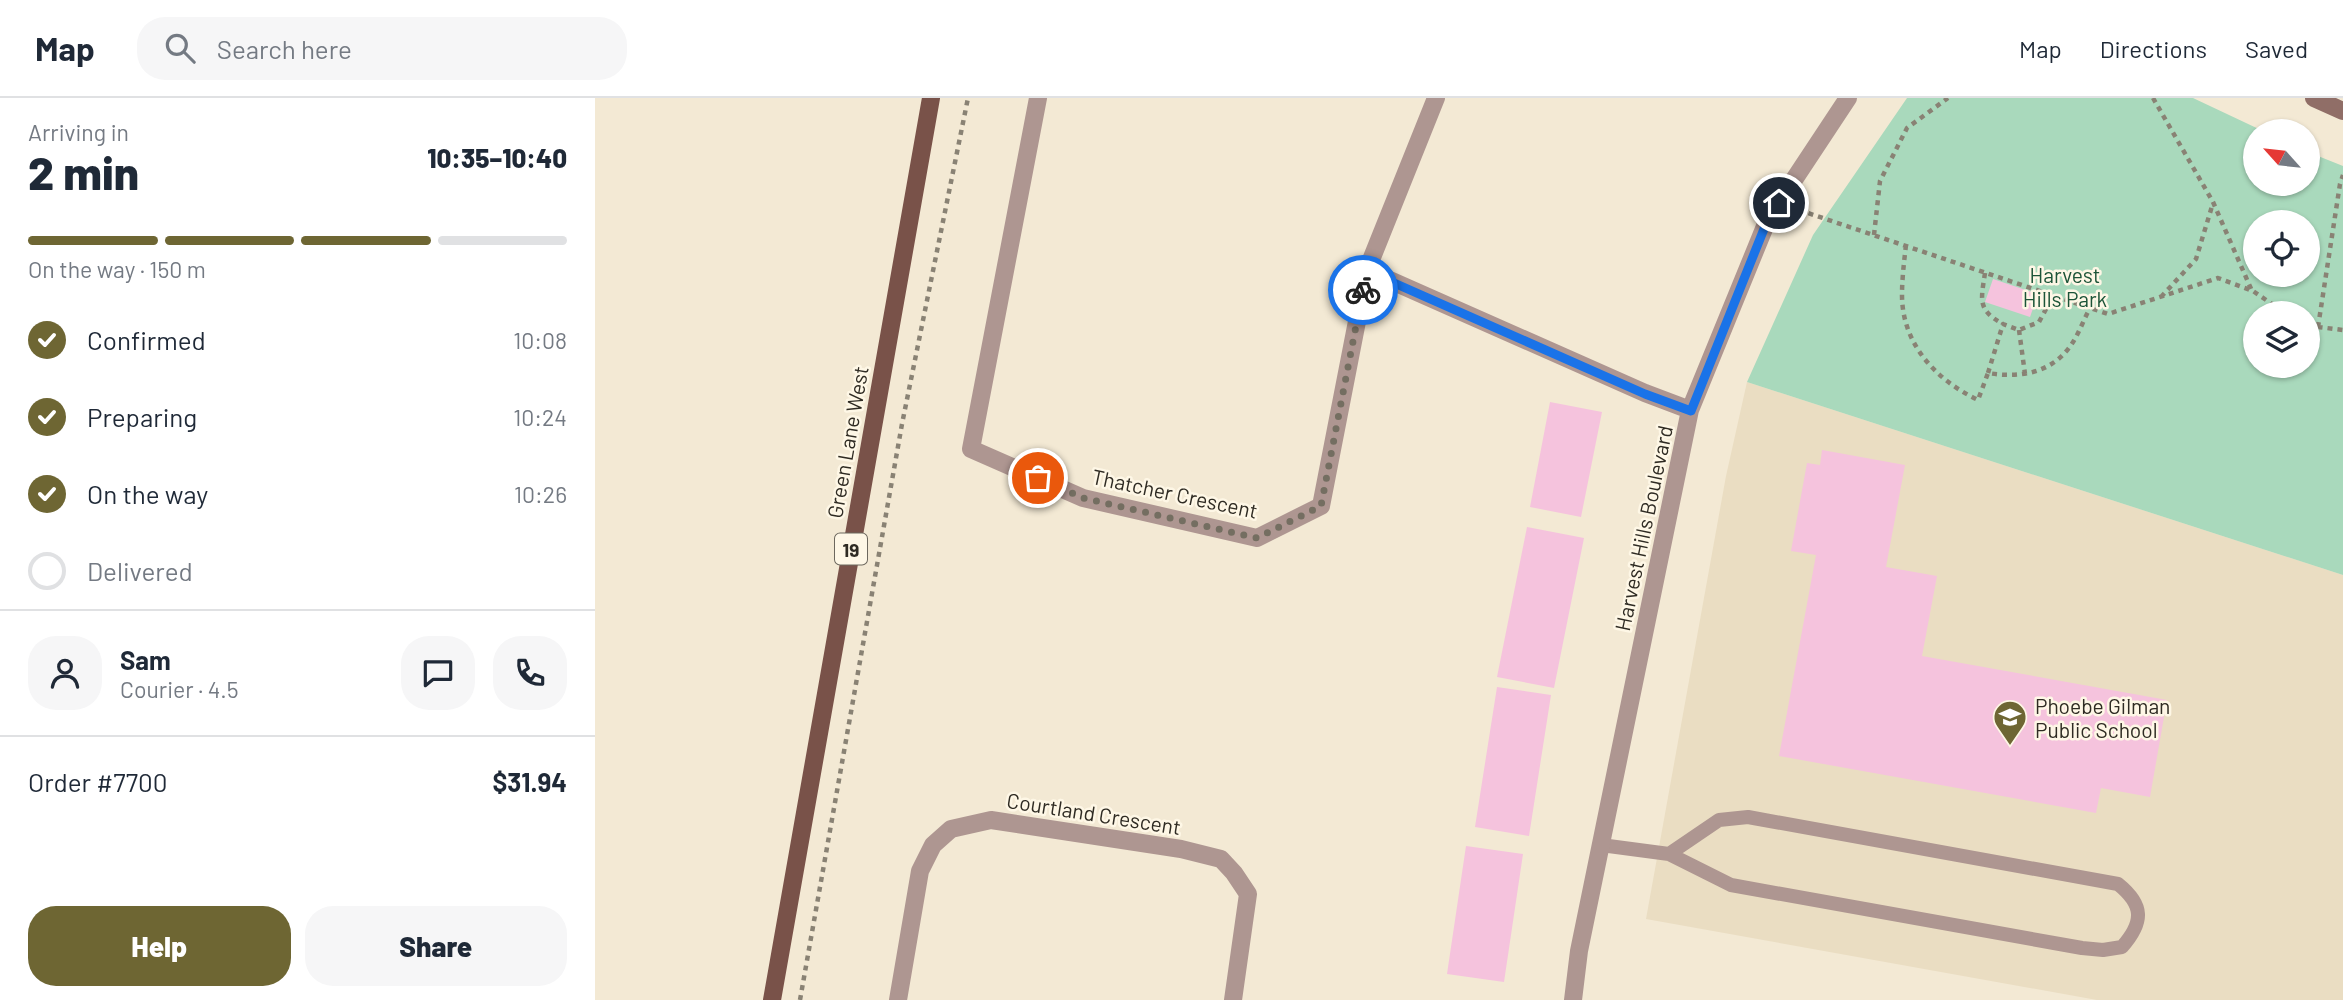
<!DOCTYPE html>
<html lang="en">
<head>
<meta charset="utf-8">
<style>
	:root { --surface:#fff; --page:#f6f6f7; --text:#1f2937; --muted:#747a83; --line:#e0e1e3; --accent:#6e6633 }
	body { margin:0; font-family:Barlow,sans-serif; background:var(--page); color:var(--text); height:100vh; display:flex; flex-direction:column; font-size:26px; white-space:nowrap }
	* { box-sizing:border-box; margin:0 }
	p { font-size:23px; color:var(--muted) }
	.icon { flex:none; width:38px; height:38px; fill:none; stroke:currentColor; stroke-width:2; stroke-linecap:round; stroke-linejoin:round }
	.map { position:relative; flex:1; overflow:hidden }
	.side { display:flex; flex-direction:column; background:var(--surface); width:595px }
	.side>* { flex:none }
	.needle { width:46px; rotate:297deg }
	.controls { position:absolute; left:1648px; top:21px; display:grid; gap:14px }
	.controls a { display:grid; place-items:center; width:77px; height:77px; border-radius:50%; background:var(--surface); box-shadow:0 2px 5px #0004; font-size:35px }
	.pin { position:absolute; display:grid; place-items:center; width:60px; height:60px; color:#fff; margin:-30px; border:4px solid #fff; border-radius:50%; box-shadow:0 2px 7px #0007 }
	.courier { position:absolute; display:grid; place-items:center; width:70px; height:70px; margin:-35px; border:5px solid #1a73e8; border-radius:50%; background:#fff; color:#222; box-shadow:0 2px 9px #0007 }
	.headline em { font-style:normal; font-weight:800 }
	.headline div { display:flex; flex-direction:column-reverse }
	.headline { display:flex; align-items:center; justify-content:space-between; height:119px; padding:0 28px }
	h1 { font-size:46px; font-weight:800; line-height:52px }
	.bar { display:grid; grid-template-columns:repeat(4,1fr); gap:10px 7px; align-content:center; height:84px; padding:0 28px }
	.bar i { height:9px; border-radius:5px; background:var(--line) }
	.bar .on { background:var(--accent) }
	.bar p { grid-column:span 4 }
	.line { display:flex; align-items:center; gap:18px; padding:0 28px; border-top:2px solid var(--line) }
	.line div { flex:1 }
	.round { display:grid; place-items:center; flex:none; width:74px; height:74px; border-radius:28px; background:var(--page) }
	ol { padding:0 28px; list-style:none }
	li { display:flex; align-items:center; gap:21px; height:77px }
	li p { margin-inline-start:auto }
	li .icon { padding:7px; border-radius:50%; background:var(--accent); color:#fff; stroke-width:4 }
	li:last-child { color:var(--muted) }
	li i { width:38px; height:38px; border:4px solid var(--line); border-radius:50% }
	.cta { display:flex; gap:14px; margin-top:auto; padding:14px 28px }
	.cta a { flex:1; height:80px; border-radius:28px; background:var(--accent); color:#fff; font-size:28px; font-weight:800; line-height:80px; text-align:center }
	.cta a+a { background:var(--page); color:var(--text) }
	header { display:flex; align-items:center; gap:42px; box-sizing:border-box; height:98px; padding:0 35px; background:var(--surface); border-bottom:2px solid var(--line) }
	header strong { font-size:33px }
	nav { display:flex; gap:38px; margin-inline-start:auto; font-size:24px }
	.search { width:490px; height:63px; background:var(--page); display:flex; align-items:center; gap:18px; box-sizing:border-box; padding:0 24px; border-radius:28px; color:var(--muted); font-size:26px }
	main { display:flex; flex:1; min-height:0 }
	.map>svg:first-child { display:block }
</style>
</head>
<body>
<header>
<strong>Map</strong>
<div class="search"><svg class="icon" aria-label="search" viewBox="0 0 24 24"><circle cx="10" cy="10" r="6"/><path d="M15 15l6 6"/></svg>Search here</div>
<nav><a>Map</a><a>Directions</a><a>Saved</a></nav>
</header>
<main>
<section class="side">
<div class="headline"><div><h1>2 min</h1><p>Arriving in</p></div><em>10:35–10:40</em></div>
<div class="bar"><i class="on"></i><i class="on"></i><i class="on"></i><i></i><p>On the way · 150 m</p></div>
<ol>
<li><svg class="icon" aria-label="check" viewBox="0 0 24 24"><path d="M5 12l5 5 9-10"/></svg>Confirmed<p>10:08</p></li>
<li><svg class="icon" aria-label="check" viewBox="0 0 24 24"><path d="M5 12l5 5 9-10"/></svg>Preparing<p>10:24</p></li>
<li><svg class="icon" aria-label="check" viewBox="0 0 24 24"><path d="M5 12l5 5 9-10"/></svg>On the way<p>10:26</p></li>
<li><i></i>Delivered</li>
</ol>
<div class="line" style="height:126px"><a class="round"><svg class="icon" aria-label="person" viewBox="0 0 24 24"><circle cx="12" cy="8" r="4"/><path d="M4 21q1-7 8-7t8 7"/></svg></a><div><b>Sam</b><p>Courier · 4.5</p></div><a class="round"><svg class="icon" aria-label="chat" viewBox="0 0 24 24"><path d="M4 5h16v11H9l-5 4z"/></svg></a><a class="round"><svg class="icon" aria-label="phone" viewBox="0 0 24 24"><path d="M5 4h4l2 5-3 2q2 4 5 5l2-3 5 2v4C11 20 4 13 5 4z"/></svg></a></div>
<div class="line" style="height:91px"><div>Order #7700</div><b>$31.94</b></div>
<div class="cta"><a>Help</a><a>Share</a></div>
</section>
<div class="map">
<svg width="1748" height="902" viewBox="0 0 1748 902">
	<rect width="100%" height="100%" fill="#f3e9d4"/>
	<path fill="#eaddc2" d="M1152,284L1748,477V902H1502L1051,821L1131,378Z"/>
	<path fill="#a9d9bc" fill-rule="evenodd" d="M1312,0H1598L1668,33H1661V86H1713V54L1748,68V477L1152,284L1218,137ZM1661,124H1713V177H1661ZM1661,215H1713V268H1661Z"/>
	<path fill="#f5c3dd" d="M1398,181L1443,196L1435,219L1390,204Z
		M955,304L1007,314L986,419L935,409Z
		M1227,352L1310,367L1291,469L1342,478L1327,558L1572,602L1555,699L1506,690L1501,715L1184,658L1221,457L1196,453L1212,365L1225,367Z
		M932,429L989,440L959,590L902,579Z
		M902,589L956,597L934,738L880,729Z
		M871,748L928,756L909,884L852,876Z"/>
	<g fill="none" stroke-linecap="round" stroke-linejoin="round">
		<path stroke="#898274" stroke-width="4.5" stroke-dasharray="5 5" stroke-linecap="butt" d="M1558,0L1618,104L1657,193
			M1204,112L1513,216L1623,180L1658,193L1690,215
			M1279,137L1285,83L1312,30L1353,0
			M1311,147C1309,164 1307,181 1307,197C1307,246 1341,282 1383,302L1393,275C1423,280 1454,276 1474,250C1483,238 1488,223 1495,210
			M1390,175C1386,202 1382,212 1408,226
			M1566,199L1601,161L1618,105
			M1713,226L1723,229L1748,232
			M1723,229L1745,86L1748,77
			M1424,232L1430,276
			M1393,275L1408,226L1424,232L1444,224L1458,198
			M205,902L307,326L373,0"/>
		<path stroke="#ae9691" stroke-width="14" d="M1006,747L1074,756L1136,787L1487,850L1508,852L1527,849C1549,824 1549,807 1523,786L1153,719L1124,722L1074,756"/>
		<path stroke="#ae9691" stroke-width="18" d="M443,0L376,351L488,400L662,440L726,408L772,172L841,0
			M772,172L1050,295L1095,312
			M303,902L325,773L338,747L356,731L396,722L586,751L626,761L639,775L653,796L638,902
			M978,902L984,853L1095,312L1173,121L1253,0"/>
		<path stroke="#906e67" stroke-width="18" d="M1719,0L1748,13"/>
		<path stroke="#795249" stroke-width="18" d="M177,902L336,0"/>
	</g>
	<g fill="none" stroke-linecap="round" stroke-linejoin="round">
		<path stroke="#746e61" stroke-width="7" stroke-dasharray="0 12.6" d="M443,380L488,400L662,440L726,408L768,192"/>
		<path stroke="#1a73e8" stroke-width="9" d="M768,192L772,173L1050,296L1096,313L1173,121L1184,105"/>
	</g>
	<defs>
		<symbol id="school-pin" viewBox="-11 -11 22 30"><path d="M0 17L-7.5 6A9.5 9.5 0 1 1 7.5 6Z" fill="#6e6633" stroke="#fef7e6"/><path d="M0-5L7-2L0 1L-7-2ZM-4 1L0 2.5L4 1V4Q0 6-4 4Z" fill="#fff"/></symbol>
	</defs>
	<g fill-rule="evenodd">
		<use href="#school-pin" x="1396" y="600" width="38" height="52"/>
	</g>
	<g text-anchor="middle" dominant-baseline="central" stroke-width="5" stroke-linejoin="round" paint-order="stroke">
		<rect fill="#fef7e6" stroke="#6d685e" stroke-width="2" x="240" y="435.5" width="32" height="31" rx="5"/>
		<g font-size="19" font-weight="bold" fill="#2f2b23">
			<text x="256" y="451">19</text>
		</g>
		<g font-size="21" fill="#1c5438" stroke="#fef7e6">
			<text x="1470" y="176">Harvest<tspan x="1470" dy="24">Hills Park</tspan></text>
		</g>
		<g font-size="21" fill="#2f2b23" stroke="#fef7e6">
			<text transform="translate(252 344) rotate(-80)">Green Lane West</text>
			<text transform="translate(580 395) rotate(12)">Thatcher Crescent</text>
			<text transform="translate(1048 430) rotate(-78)">Harvest Hills Boulevard</text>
			<text transform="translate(499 715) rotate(9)">Courtland Crescent</text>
		</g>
		<g font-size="21" fill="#2f2b23" stroke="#fef7e6" text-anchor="start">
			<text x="1440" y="607">Phoebe Gilman<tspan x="1440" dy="24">Public School</tspan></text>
		</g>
	</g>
</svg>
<div class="controls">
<a><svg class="needle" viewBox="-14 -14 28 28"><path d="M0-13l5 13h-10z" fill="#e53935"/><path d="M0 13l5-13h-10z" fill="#747a83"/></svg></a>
<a><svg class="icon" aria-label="locate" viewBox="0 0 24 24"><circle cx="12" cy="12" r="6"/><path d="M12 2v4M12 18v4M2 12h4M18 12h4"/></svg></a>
<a><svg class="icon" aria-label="layers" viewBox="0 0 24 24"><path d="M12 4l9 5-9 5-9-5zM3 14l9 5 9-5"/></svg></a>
</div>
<div class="pin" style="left:443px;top:380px;background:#ea580c"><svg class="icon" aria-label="bag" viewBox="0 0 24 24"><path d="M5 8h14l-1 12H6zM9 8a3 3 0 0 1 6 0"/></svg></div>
<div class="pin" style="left:1184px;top:105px;background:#1f2937"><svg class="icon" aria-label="home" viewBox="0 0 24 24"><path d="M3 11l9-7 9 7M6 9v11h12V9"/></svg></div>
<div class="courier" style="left:768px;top:192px"><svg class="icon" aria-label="bike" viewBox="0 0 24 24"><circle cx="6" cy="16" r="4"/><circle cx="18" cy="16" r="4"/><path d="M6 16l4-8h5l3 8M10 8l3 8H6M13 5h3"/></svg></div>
</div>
</main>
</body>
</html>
